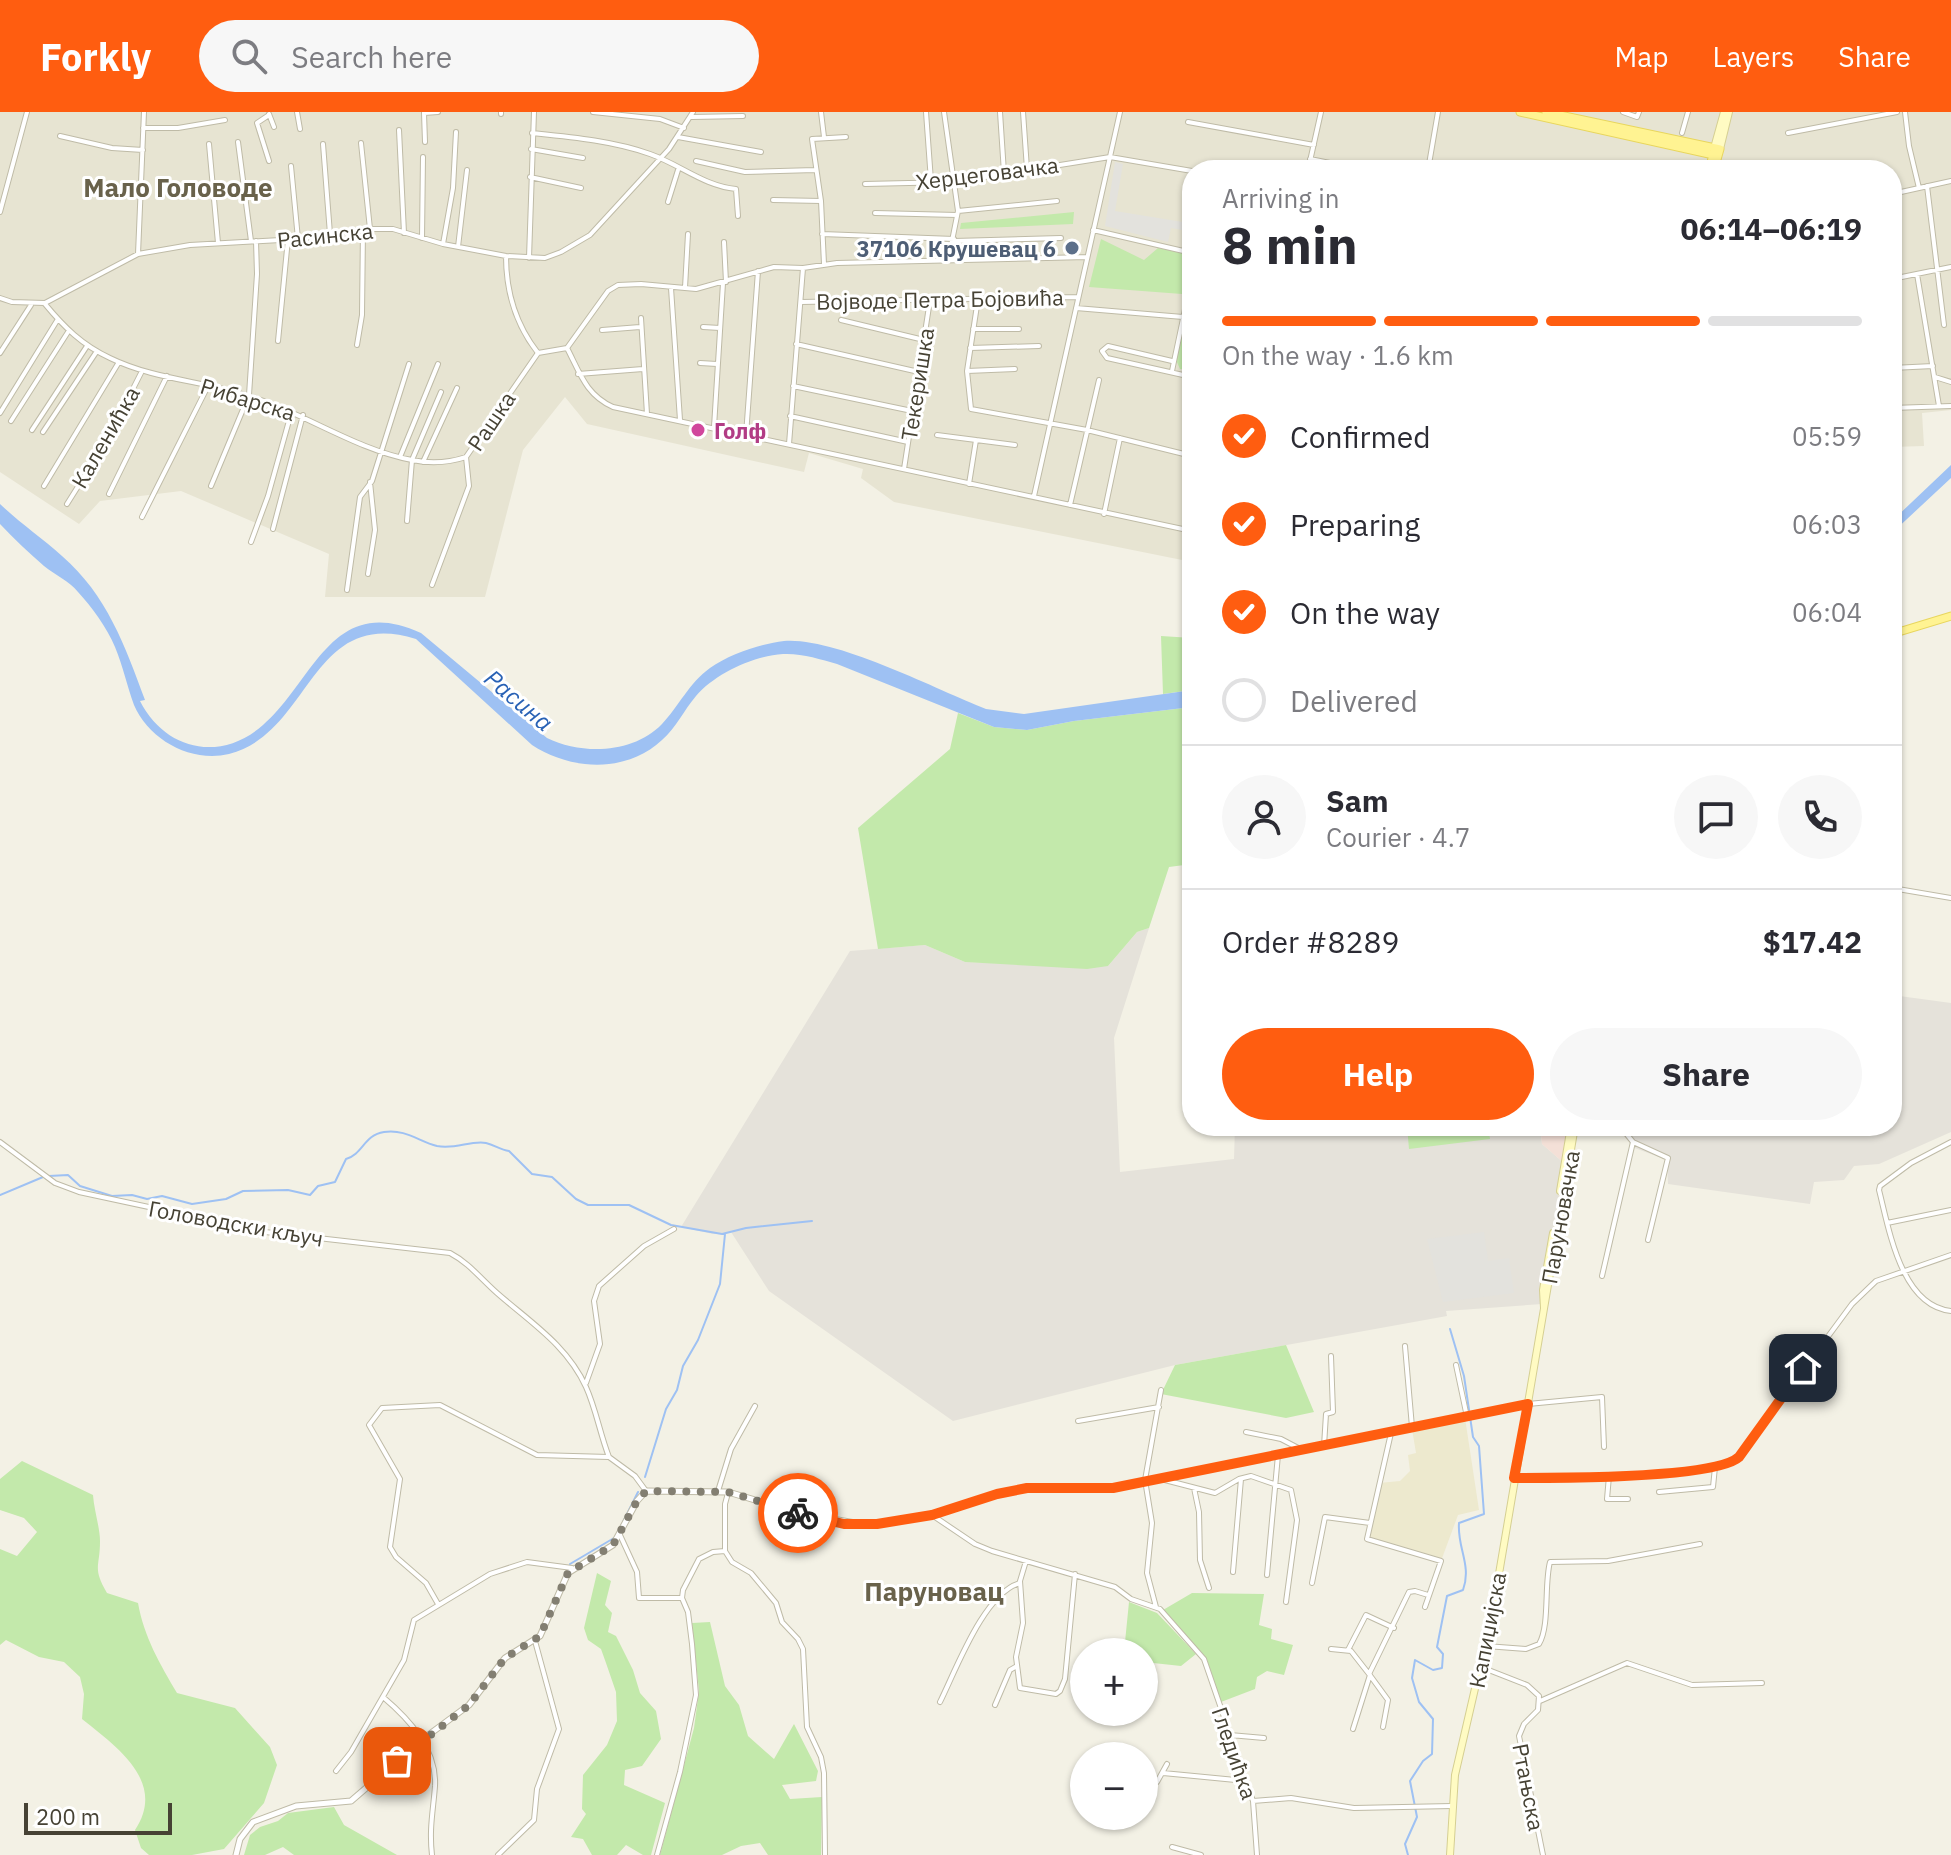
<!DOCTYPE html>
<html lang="en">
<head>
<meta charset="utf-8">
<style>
	:root { --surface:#fff; --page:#f7f7f7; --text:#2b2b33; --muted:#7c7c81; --line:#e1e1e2; --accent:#ff5d10 }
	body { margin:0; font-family:"IBM Plex Sans",sans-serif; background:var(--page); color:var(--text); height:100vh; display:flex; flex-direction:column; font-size:30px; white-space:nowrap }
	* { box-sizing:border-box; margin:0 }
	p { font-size:26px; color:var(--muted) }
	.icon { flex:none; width:44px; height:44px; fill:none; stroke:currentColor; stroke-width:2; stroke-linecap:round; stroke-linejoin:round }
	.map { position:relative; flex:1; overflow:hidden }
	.drawer { position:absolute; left:1182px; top:48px; width:720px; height:976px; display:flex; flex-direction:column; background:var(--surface); border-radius:32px; box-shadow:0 2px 6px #0004 }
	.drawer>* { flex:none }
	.tools { position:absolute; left:1070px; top:1526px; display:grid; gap:16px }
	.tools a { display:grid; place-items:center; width:88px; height:88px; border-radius:50%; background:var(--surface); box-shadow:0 2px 6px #0004; font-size:40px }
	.scale { position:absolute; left:24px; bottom:20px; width:148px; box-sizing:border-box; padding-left:8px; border:4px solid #464234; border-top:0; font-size:22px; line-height:28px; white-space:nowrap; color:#464234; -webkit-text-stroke:6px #fff; paint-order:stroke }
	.pin { position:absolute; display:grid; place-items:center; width:68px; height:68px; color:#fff; margin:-34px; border-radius:16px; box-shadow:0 4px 12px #0006 }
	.courier { position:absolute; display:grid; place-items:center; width:80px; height:80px; margin:-40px; border:6px solid #ff5d10; border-radius:50%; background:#fff; color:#222; box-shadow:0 2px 10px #0007 }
	.headline em { font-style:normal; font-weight:700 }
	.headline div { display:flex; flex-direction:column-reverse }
	.headline { display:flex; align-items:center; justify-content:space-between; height:136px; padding:0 40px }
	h1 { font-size:52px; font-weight:700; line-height:60px }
	.bar { display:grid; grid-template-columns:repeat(4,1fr); gap:12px 8px; align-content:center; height:96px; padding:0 40px }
	.bar i { height:10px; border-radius:6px; background:var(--line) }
	.bar .current { background:var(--accent) }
	.bar p { grid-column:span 4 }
	.line { display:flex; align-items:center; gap:20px; padding:0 40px; border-top:2px solid var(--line) }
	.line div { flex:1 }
	.round { display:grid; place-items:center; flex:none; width:84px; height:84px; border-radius:42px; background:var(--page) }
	ol { padding:0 40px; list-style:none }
	li { display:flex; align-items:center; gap:24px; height:88px }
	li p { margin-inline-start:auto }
	li .icon { padding:8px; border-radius:50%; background:var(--accent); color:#fff; stroke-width:4 }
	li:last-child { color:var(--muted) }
	li i { width:44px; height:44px; border:4px solid var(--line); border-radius:50% }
	.action { display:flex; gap:16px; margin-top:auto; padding:16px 40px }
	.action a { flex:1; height:92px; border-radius:48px; background:var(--accent); color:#fff; font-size:32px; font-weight:700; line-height:92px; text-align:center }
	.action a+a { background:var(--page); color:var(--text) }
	header { display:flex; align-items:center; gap:48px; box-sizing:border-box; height:112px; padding:0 40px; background:var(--accent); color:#fff }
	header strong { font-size:38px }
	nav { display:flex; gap:44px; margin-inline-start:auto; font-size:28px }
	.search { width:560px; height:72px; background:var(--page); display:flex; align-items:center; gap:20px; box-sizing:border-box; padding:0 28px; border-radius:44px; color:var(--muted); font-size:30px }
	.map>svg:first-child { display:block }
</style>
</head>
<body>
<header>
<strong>Forkly</strong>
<div class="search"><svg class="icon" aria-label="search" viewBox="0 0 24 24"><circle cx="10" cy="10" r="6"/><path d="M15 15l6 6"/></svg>Search here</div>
<nav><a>Map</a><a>Layers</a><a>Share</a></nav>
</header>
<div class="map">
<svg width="1951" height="1743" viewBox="0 0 1951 1743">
	<rect width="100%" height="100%" fill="#f3f1e5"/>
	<path fill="#e7e4d2" d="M0,0H1951V298L1922,301L1924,334L1892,335V58H1192V450L894,390L861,366L863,357L809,341L804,360L587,312L565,285L523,338L485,485H325L329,442L181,379L100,389L79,412L0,360Z"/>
	<path fill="#e5e2da" d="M1149,816L1114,926L1120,1060L1234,1047L1235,1014H1540L1542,1032L1565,1052L1542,1192L1446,1199L1447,1204L1175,1253L953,1309L769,1179L731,1120L713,1122L681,1115L850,839L925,833L965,850L1108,854L1137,820Z
		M1892,883L1951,891V1020L1879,1052L1854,1054L1844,1068L1814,1070L1810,1092L1668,1072L1667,1048L1632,1035L1631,1025L1612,1014H1892Z"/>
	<path fill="#ede9ce" d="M1465,1306L1479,1398L1458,1403L1441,1449L1367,1427L1379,1371L1400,1369L1410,1359L1408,1343L1416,1341L1412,1317Z"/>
	<path fill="#f4e0d7" d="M1540,1014H1571L1565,1052L1542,1032Z"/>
	<path fill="#c3e9ab" d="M1074,100L1073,112L960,117L961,111Z
		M1101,127L1144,148L1158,136L1189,142L1182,182L1089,175Z
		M1187,200L1192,202V258L1180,257L1176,248Z
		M1161,524L1192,526V578L1163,582Z
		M1192,595V752L1169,755L1149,816L1137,820L1108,854L1087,857L965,850L925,833L878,837L858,716L950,637L958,601L994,615L1027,618L1074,609Z
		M1407,1014H1488L1490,1027L1409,1037Z
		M1286,1233L1314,1300L1286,1306L1161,1282L1175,1253Z
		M22,1349L93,1383C94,1398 100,1416 100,1429C100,1456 92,1455 107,1481L138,1491C144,1525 160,1552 177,1581L235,1596L270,1635L277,1653L264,1691L224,1737L192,1743H149L141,1736L135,1718C167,1670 117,1635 82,1607L84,1582L80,1565L64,1550L39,1545L6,1528L0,1533V1437L17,1444L37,1420L24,1406L0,1398V1367Z
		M597,1461L611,1469L605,1493L612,1501L608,1520L616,1524L633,1558L640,1581L656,1599L661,1627L642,1654L625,1658L624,1673L665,1691L651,1743H643L626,1733L617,1743H592L583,1727L571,1725L586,1702L582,1697L583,1663L607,1633L617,1609L616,1580L606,1551L601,1537L588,1528L584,1516Z
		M1192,1481L1264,1482L1259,1513L1272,1517L1271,1527L1293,1533L1284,1563L1267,1559L1257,1565L1255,1577L1221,1590L1207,1548L1163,1498Z
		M1129,1490L1157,1501L1196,1542L1181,1554L1144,1550V1540H1124Z
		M710,1510L725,1574L739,1593L748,1624L774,1647L794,1612L818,1659L816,1669L782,1673L790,1687L822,1685L821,1743H768L760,1731L741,1734L722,1743H660L694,1616L699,1579L692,1511Z
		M334,1695L344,1713L397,1743H294L283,1735L265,1743H244L250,1723L260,1715L278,1709L288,1701Z"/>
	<path fill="#e3e2dd" d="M1115,50L1123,52L1115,99L1183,110L1182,118L1171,116L1168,130L1105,114Z
		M1484,1120L1488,1149L1509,1146L1514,1181L1443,1190L1427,1127Z"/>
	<path fill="#9ec1f3" d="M1951,353V366L1892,421V409Z
		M0,392C20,411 42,426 62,444C107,483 125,534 145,588L140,589C165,638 220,651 263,613C314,569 332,480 421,521L547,626C582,643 633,642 662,612C679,594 689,571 710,556C730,542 760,532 784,529C836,525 935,577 986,597L1024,602L1192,578V595L1074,609L1027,618L994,615L837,552C820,547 801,541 783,542C753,544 715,562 696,584C684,598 676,616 662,628C626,662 570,658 532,633L416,527C310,494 312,621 229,642C191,651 149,628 134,593C127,574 123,554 115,535C107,516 92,495 78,480C69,469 55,463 44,454C29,441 14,427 0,412Z"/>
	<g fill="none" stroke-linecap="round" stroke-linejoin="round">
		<path stroke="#9ec1f3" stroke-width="2" d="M49,1064L68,1063L80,1074L112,1084L132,1083L147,1087L162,1084L192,1092L226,1087L243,1079L288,1078L310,1083L318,1074L335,1070L346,1047C363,1042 364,1023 384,1020C406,1017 418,1029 437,1034C455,1038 471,1028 486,1031C495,1033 500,1038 509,1039L532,1062L552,1065L576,1087L588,1093H629L671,1113L722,1122L746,1116L812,1109
			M0,1083L43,1065
			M645,1365L666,1297L677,1278L683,1254L698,1228L720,1172L725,1122
			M623,1410L638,1380
			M570,1452L614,1426
			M1408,1743L1405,1732L1417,1705L1410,1669L1423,1649L1432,1642L1433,1607L1419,1590L1412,1566L1415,1548L1433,1558L1442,1556L1443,1542L1437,1535L1447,1484L1463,1478C1472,1453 1457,1436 1459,1411L1484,1402L1479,1334L1473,1325L1464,1264L1450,1217"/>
		<defs>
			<path id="minor" d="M297,0L300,17
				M593,0L660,7L684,16
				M821,0L824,25
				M926,0L931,69
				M944,0L958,99L948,149
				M1000,0L1004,61
				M1023,0L1027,57
				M1623,0L1637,5L1639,0
				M1905,0L1909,34L1919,76
				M269,2L274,15
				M501,2V0
				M692,5L743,4
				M1188,10L1314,33
				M143,16H178L225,8
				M399,18L404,121
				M532,21C571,25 614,29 650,42C681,53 704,74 736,77L738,104
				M1682,21L1688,0
				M1788,21L1897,0
				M60,24L112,36L143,38
				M678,25L761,40
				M238,30L251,129
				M425,30L424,1L438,0
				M361,31L370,117
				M209,32L218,131
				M323,32L330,122
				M531,37L583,46
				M1310,47L1365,58
				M269,49L257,11L269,3
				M696,49L745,60L815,58
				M291,54L298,127
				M1308,58L1321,0
				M1428,58L1438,0
				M530,65L581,76
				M865,72L953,70L1110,45L1192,59
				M1927,74L1944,213
				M1892,82L1951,69
				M773,88L821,89
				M668,90L678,58
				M958,99L1057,89
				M0,100L27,0
				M875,101L957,103
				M1093,118L1192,141
				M822,122L954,127
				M422,126L423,45
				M954,129L1061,126
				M724,130L726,170
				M443,132L453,76L456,20
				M458,135L467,58
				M138,142L144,0
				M506,144C506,180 516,213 538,241L567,236
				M529,146L534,0
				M824,152L821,89L812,27L846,25
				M1917,162L1939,294
				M1892,167L1951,155
				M671,176L680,308
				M685,176L688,122
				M0,186L12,190L45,191L138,142L190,133L298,127L363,117H393L443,132L506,144L545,146L561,140L590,123L669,37L693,0
				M978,187L967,259L971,297L1087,318L1192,344
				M801,190L1078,185
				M45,192C64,215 82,233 110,246C155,268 206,269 252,285C306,302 357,338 412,348C431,352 448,351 466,345
				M1076,196L1183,205
				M641,206L647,302
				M841,208L924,228
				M703,215L720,216
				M973,217H1019
				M602,218L640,215
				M278,229L288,127
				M1892,229L1898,228
				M796,232L919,260
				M357,233L362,203L363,117
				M567,236C580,261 586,283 613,295L1192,419
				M567,236L608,179L618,173L641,172L696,177L774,155L803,156L837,151L1087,145
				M970,236L1039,234
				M0,241L31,193
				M1172,249L1108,234L1102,239L1107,246L1192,265
				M700,251L717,252
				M1892,256L1933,254
				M967,259L1015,257
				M1172,259L1192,164
				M578,262L643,257
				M1935,265L1951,270
				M793,274L912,299
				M1892,296L1951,294
				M0,301L58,207
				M790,304L908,330
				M11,309L68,220
				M714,315L723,171
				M32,318L87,234
				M43,320L97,239
				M746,323L758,159
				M937,323L1015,333
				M789,332L803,156
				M1187,343L1192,319
				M400,345L438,252
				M423,350L457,276
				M904,357L930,188
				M969,372L976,328
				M44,374L119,250
				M211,374L249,283L257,162L256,129
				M109,382L167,264
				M1034,384L1120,0
				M67,392L106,330L142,259
				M1070,393L1099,268
				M1104,402L1120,326
				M142,405L208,274
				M407,409L412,348L441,280
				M273,417L303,303
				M251,430L268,384L292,298
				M368,462L375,418L370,370
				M432,473L469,374L466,345L538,241
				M347,478L360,385L372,369L409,252
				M1892,776L1951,786
				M0,1030L55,1071L79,1080L265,1120L450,1141C469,1151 481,1167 497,1181C530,1210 567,1233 586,1275C596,1297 600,1322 609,1345
				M1633,1030L1668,1046L1648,1128
				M1951,1030L1911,1051L1880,1074L1879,1078C1889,1117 1901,1194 1951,1199
				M1887,1111L1951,1098
				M1602,1164L1633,1030L1620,1014
				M1405,1234L1412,1315
				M1456,1253L1467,1305
				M586,1271L600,1232L594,1189L599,1174L644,1134L674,1117
				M1528,1292L1602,1285L1604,1335
				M1078,1309L1159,1295
				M1246,1320L1281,1327L1302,1338
				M1391,1321L1367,1427L1441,1449L1425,1495
				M1324,1334L1326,1302L1333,1300L1331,1244
				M1609,1364L1607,1387H1628
				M1515,1366C1556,1366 1713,1368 1739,1345L1852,1192L1876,1169L1951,1143
				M1161,1367L1215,1381L1239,1367L1251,1364L1291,1378L1297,1408L1286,1490
				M1194,1376L1199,1400L1200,1448L1209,1476
				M718,1379L731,1337L755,1294
				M1659,1380L1713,1375L1715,1355
				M728,1381L725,1392V1439L732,1450L751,1461L776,1491L782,1510L798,1527L803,1537L807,1615L821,1645L824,1661L825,1743
				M932,1403L975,1432L992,1439L1115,1475L1131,1487L1160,1497L1204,1547L1253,1689L1257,1743
				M620,1423L637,1460L639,1486H682
				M1026,1449L1020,1469L1023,1511L1016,1545L1020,1576L1056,1582L1060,1579L1065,1567L1075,1462
				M1233,1460L1241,1367
				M1267,1463L1278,1343
				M1312,1471L1325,1405L1370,1411
				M438,1492L426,1471L396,1445L390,1435L400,1367L369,1313L382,1296L440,1293L537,1343L609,1345L635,1364L646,1379
				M1156,1495L1147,1461L1152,1411L1145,1368L1161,1278
				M1486,1534L1526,1537L1539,1532C1550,1514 1544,1472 1550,1450L1608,1449L1700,1432
				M1331,1537L1351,1539L1369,1562L1409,1480L1415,1479L1428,1483
				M1348,1538L1366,1503L1394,1516
				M1481,1555L1527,1573L1539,1584L1538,1598L1524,1612L1519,1624L1543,1743
				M1369,1562L1388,1588L1383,1615
				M383,1585C409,1607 437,1637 435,1674C433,1700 429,1717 432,1743
				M1540,1589L1627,1551L1692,1573L1762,1571
				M940,1590C956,1558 984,1481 1020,1471
				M995,1593L1010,1558L1017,1554
				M1353,1617L1370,1563
				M1230,1623L1264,1626
				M336,1659L351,1640L404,1548L414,1508L490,1462L527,1450L572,1456
				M1163,1661L1246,1669
				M1157,1670L1167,1652
				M1253,1689L1291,1686L1354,1696L1452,1694
				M1172,1735L1201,1743
				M498,1743L534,1708L537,1677L559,1617L535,1529
				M657,1743L680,1660L696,1583L692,1532L688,1500L682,1486L683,1478L699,1447L713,1440L725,1439"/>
			<path id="tertiary" d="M236,1743L240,1727L253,1710L296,1694L351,1689L423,1627L469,1593L505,1546L540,1524L568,1461L613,1433L637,1389L646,1379L728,1380L803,1402L867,1413L932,1403L997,1382L1027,1376H1113L1528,1292"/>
			<path id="secondary" d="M1714,36L1724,0
				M1720,37L1729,0
				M1560,1079L1571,1014
				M1544,1196L1543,1178L1553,1121
				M1450,1743L1455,1663L1492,1503L1575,1014"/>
			<path id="primary" d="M1520,0L1718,44
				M1546,0L1720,37L1714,58
				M1709,58L1714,38
				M1892,522L1951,504"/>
		</defs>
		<use href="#minor" stroke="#bfbba7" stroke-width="6"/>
		<use href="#tertiary" stroke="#bfbba7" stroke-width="7"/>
		<use href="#secondary" stroke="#d5cf92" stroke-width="8"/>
		<use href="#primary" stroke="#e8d65e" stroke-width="9"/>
		<use href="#minor" stroke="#fff" stroke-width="4"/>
		<use href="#tertiary" stroke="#fff" stroke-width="5"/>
		<use href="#secondary" stroke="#fffbc3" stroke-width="6"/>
		<use href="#primary" stroke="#fff392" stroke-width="7"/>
	</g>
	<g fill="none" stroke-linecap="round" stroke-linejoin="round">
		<path stroke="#837f72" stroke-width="8" stroke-dasharray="0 14.4" d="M397,1649L469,1593L505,1546L540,1524L568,1461L613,1433L637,1389L646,1379L728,1380L798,1401"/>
		<path stroke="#ff5d10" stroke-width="10" d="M798,1401L844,1412H877L932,1403L997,1382L1027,1376H1113L1528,1292L1514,1366C1553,1366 1715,1367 1739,1345L1803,1256"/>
	</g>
	<circle fill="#5c6f8a" stroke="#fff" stroke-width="3" cx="1072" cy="136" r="8"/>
	<circle fill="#d1479c" stroke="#fff" stroke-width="3" cx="698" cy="318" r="8"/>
	<g text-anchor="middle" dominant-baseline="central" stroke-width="6" stroke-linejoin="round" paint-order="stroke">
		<g font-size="22" fill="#464234" stroke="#fff">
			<text transform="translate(987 61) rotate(-7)">Херцеговачка</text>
			<text transform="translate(325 123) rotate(-6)">Расинска</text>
			<text transform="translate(940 187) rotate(-1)">Војводе Петра Бојовића</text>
			<text transform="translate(917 272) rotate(-81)">Текеришка</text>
			<text transform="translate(248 287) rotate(17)">Рибарска</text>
			<text transform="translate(491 309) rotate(-56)">Рашка</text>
			<text transform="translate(105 325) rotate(-60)">Каленићка</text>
			<text transform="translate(1560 1105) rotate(-80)">Паруновачка</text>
			<text transform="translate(236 1111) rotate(10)">Головодски кључ</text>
			<text transform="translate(1487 1518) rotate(-79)">Капиџијска</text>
			<text transform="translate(1235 1641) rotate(71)">Гледићка</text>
			<text transform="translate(1529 1675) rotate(79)">Ртањска</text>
		</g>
		<g font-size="22" font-weight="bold" fill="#4e5e75" stroke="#fff" text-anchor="end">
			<text x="1056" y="136">37106 Крушевац 6</text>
		</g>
		<g font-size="22" font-weight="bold" fill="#b23c85" stroke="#fff" text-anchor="start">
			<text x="714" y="318">Голф</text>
		</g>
		<g font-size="24" font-style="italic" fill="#2962b5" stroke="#fff">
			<text transform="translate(519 588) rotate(40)">Расина</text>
		</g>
		<g font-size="26" font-weight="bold" fill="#69624b" stroke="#fff">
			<text x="178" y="75">Мало Головоде</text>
			<text x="934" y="1479">Паруновац</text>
		</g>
	</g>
</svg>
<div class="tools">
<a>+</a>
<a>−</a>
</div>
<div class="scale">200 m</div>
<div class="pin" style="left:397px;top:1649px;background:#ea580c"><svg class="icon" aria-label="bag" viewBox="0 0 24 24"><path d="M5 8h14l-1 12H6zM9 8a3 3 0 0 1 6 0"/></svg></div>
<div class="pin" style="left:1803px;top:1256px;background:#1f2937"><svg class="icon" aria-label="home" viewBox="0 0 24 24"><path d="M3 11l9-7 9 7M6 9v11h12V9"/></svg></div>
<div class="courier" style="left:798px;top:1401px"><svg class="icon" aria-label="bike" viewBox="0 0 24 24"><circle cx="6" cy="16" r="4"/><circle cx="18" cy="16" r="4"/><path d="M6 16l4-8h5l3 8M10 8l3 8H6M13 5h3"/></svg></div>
<section class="drawer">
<div class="headline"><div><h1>8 min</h1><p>Arriving in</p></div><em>06:14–06:19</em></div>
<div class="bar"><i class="current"></i><i class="current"></i><i class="current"></i><i></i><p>On the way · 1.6 km</p></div>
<ol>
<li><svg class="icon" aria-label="check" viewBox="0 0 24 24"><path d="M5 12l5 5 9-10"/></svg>Confirmed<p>05:59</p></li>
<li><svg class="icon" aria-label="check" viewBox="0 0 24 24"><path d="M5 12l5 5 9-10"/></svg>Preparing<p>06:03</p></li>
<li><svg class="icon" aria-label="check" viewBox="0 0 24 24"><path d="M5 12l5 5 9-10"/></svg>On the way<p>06:04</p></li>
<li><i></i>Delivered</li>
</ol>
<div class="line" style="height:144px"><a class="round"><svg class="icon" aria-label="person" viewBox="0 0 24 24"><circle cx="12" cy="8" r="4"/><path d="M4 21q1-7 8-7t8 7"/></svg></a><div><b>Sam</b><p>Courier · 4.7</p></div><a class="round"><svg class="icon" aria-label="chat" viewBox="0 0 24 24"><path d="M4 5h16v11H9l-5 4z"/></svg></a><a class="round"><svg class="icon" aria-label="phone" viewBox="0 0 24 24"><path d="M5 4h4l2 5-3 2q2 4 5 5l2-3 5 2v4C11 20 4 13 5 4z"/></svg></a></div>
<div class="line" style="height:104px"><div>Order #8289</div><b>$17.42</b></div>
<div class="action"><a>Help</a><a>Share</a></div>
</section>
</div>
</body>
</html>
